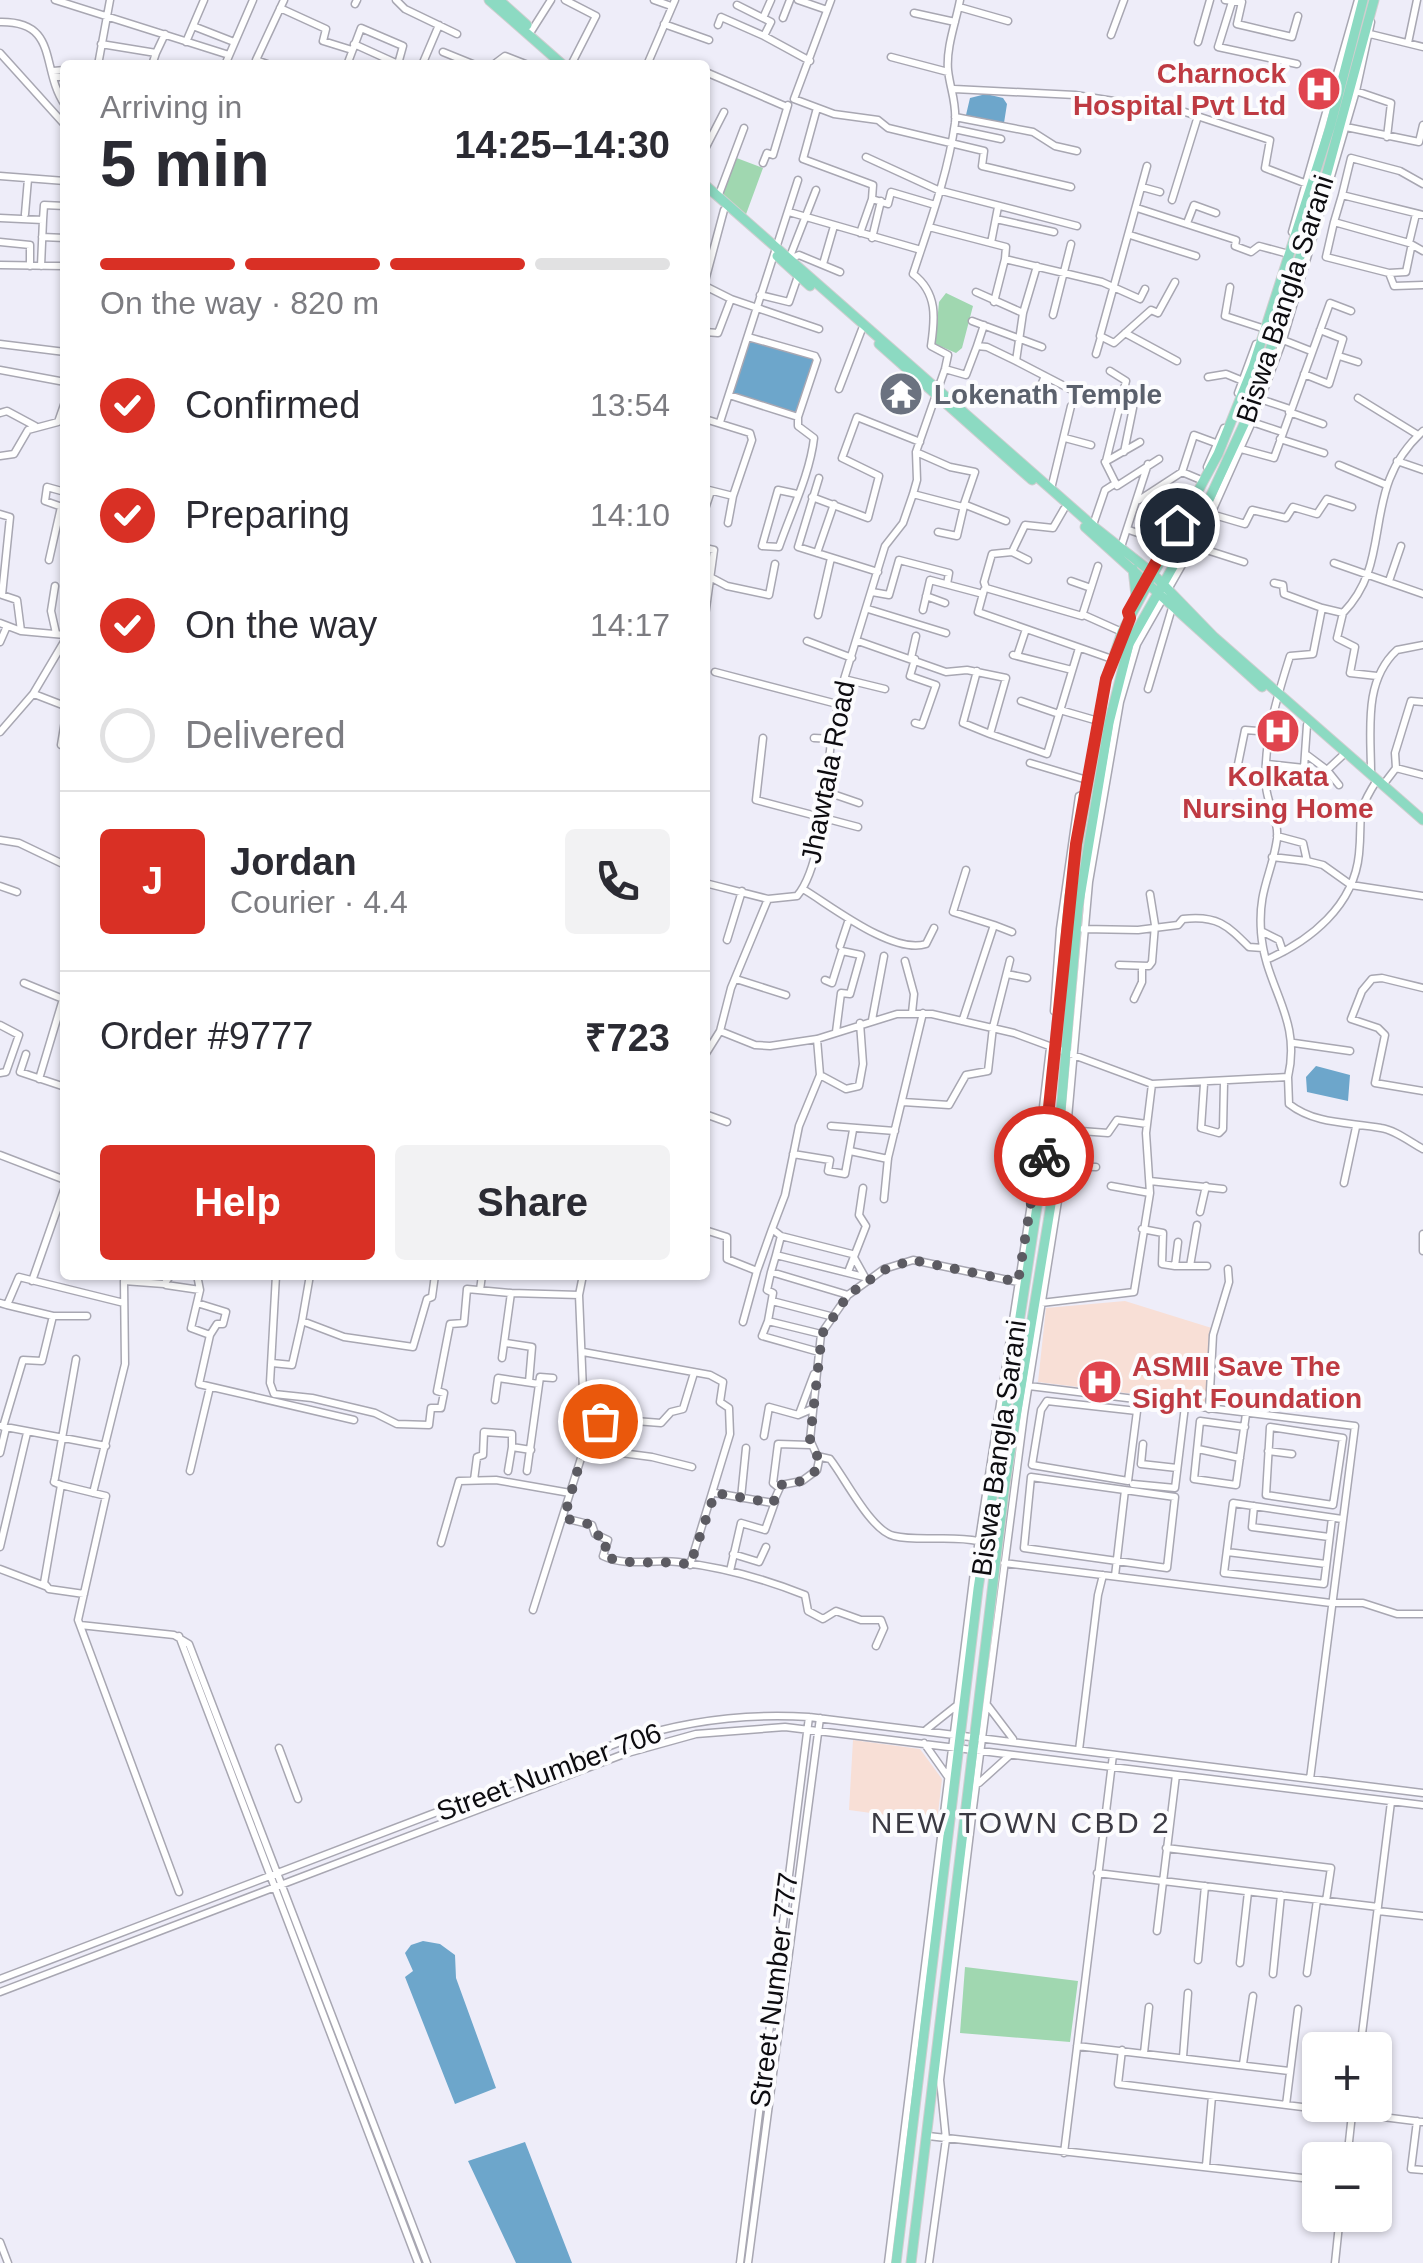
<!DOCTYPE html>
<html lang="en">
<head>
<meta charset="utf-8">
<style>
	:root { --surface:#fff; --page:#f2f2f3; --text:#2b2b33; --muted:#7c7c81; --line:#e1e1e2; --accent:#d93025 }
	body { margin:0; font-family:Helvetica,sans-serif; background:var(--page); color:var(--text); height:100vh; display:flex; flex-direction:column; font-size:38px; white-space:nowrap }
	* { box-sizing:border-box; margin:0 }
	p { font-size:32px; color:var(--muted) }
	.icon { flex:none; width:55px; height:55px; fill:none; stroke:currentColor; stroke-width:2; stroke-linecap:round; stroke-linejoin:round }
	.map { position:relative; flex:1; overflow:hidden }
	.sheet { position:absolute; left:60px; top:60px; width:650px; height:1220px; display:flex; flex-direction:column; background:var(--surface); border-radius:10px; box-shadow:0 2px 8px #0004 }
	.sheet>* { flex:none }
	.fabs { position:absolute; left:1302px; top:2032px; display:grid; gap:20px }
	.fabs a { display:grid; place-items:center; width:90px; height:90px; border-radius:10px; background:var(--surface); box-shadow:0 2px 8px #0004; font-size:50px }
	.pin { position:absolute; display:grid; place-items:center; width:85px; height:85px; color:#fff; margin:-42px; border:5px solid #fff; border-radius:50%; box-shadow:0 2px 10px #0007 }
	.courier { position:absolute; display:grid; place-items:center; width:100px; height:100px; margin:-50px; border:8px solid #d93025; border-radius:50%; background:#fff; color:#222; box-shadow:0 2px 12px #0007 }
	.summary em { font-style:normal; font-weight:800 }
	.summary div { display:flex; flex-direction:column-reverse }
	.summary { display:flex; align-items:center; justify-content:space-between; height:170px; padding:0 40px }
	h1 { font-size:65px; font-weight:800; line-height:75px }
	.bar { display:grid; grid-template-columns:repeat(4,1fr); gap:15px 10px; align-content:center; height:120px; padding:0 40px }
	.bar i { height:12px; border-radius:8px; background:var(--line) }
	.bar .active { background:var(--accent) }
	.bar p { grid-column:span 4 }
	.line { display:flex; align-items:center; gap:25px; padding:0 40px; border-top:2px solid var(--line) }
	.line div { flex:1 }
	.round { display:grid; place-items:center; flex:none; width:105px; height:105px; border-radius:10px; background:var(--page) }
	ol { padding:0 40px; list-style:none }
	li { display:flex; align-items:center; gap:30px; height:110px }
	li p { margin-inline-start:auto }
	li .icon { padding:10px; border-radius:50%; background:var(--accent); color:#fff; stroke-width:4 }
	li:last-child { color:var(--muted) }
	li i { width:55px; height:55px; border:5px solid var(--line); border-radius:50% }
	.cta { display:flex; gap:20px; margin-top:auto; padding:20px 40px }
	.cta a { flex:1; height:115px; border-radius:10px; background:var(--accent); color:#fff; font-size:40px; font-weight:800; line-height:115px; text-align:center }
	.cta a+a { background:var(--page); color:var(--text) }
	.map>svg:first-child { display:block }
</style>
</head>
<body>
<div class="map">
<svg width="1423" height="2263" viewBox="0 0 1423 2263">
	<rect width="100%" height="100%" fill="#eeedf9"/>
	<path fill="#f8dfd6" d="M1125,1301L1218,1330L1206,1403L1038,1382L1046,1308Z
		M853,1740L920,1749L942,1779L937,1822L849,1810Z"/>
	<path fill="#a0d7b0" d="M734,157L763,168L745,217L720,195Z
		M946,293L973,306L962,348L956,353L935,344L939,302Z
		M965,1967L1078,1981L1070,2042L960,2033Z"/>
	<path fill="#6da6cb" d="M986,94L1003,98L1007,104L1004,123L966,115L970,98Z
		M750,339L814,359L797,416L732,395Z
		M1316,1066L1350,1075L1348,1101L1307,1092L1306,1077Z
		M423,1941L440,1944L455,1955L456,1978L496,2088L455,2104L405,1977L413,1971L405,1953L411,1945Z
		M525,2142L572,2263H516L468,2161Z"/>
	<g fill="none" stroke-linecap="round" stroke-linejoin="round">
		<defs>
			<path id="minor" d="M55,0L229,55
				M396,0L405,9L457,34
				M565,0L596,16L571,65
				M654,0L671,6
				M798,0L827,10
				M831,0L794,99L834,114L878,120L888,128L984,151L982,166L1071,187
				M960,0C956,22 946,47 948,70C950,89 957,103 955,123C948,174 929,225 913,274C938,293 935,319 931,346L948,355L945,369L916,452L917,480L913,494L903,523L885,546L841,689C841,703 836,713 833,727C826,769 825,863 797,896L768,899L731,988L720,1031L755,1045L770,1046L817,1039L897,1014H932L1014,1033L1152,1084L1288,1077L1289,1104C1316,1125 1350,1122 1381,1128C1395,1130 1410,1142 1423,1149
				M1225,0L1242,2L1237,24L1292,37L1298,16
				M1232,2L1218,47L1297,64
				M355,4L357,0
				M737,5L763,18
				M959,7L1008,21
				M280,8L326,29L323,41L352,50
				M914,13L955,22
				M783,18L790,0
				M0,22C60,21 40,69 65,105
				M664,24L709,40
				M718,25L721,17L764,36L771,22L763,18L771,0
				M193,26L234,42
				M532,30L551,0
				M1370,34L1423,47
				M1111,35L1124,0
				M764,36L810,61
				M186,42L204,0
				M1198,42L1210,0
				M1408,43L1417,0
				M101,44L156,53L165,34
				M354,44L398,64
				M443,52L475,65
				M0,53L65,125
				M891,57L948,72
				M98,65L110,0
				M152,65L156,53
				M225,65L253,0
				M270,65L256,60L284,0
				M347,65L361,28L403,46L398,64L401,65
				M422,65L439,25
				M493,65L505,56L528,65
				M647,65L675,0
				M53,71L65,70
				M705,76L708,73L787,107
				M54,77H65
				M954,89L1075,95L1185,112L1270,140L1265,168L1307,184
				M1356,91L1391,103L1387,137
				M817,108L803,159L873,185L872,199L888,204L891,192L935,205
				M955,117L1033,132L1055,146L1077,151
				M1346,127L1419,142L1423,125
				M954,129L1001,139
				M705,149L724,112
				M866,157L938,190L1077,226
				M763,163L767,153L773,155L788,105
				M1147,166L1100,336L1114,343L1151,310L1158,313L1175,282
				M0,176L65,181
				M1423,184L1400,171L1351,158L1342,195L1423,215
				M1142,187L1160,192
				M718,197L744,128
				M1172,200L1198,116
				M1137,208L1236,240L1235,246L1251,252L1259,246L1285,253
				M789,212L921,250
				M25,214L28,179
				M0,218L43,220L44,205L65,206
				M996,219L1054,232
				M1334,222L1342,195
				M1187,223L1194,205L1216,213
				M929,227L1006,247L1005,259L1102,282L1140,299L1145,289
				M1292,232L1358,0
				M860,233L872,199
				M1130,235L1196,256
				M42,237L65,238
				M872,238L881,201
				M0,242L30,245V266
				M991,243L998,207
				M1409,243L1416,214
				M1411,248L1406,272L1389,273L1326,257L1334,222L1409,243L1423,251
				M789,259L816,190
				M790,259L799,255L840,272
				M823,264L834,226
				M0,265L65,266
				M41,266L43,220
				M1389,273L1394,286L1423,285
				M705,281L724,210
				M705,286L731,299
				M1230,287L1225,316L1262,328
				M976,292L1023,313
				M760,295L789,302L798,276
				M994,302L1005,259
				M1053,315L1071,244
				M972,321L1042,347
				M705,332L718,333L731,299L819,329
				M1125,333L1177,361
				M1283,340L1311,351
				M0,344L65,352
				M977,346L984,325
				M1096,354L1101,337
				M1339,356L1358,362
				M1016,361L1070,389
				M945,369L966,375L977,346L987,347L1016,361L1023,313L1037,266
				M0,370L65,382
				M1304,374L1329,384L1343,339L1320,330
				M1208,377L1226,374L1243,381
				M839,389L862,329
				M1039,390L1045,376
				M1238,393L1256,344
				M729,395L798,417L817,360L815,356L748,337
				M1358,398L1418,435
				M1260,399L1290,409
				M1289,412L1323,424
				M0,413L7,411L35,426
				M705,419L750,433L752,440L733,496L705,489
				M720,422L798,180
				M1252,422L1282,432
				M1065,438L1091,445
				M1280,439L1324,453
				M1140,442L1105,462L1117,486L1159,459
				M1241,449L1274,458L1330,303L1351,311
				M1124,452L1133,408
				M0,456L14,454L28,430L58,422L65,402
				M1106,461L1126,381L1110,371
				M1397,461L1423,470
				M1339,465L1384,484
				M1207,467L1224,428
				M1182,472L1201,480
				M819,478L798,547L878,572
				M1051,489L1071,406
				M1156,489L1167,496L1168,500L1187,507
				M65,492L47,487L45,501L65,508
				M797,494L778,490L762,546L779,547C791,512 810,474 814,438L798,426V417
				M913,494L963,507L975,472L950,467L916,452
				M812,497L868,518L879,476L842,458L857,417L920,442
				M1139,500L1182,472L1194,435L1221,445
				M966,505L1006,521
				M705,509L711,491
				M1064,509L1053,528L1025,525L1012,552L992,554L984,582L986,588L1082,616L1098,566
				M0,514L10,517L2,595L17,600L21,631
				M1211,514L1245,524L1252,510L1286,518L1293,507L1317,514L1327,499L1352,507
				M728,523L733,496
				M1093,525L1105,490L1116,483
				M1129,530L1167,543
				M938,532L957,536L964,506
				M1194,546L1244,562
				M1121,547L1148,464
				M705,548L714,550L705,616
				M1012,552L1028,560
				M817,553L834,504
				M49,560L61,507
				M1334,563L1423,594
				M710,577L727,586L769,595L775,564
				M1071,581L1091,588
				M1389,581L1401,546
				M1274,583L1283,585L1284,594L1322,608
				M55,586L51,611L56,633
				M984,590L978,612L1112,659
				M872,592L889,595L899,560L949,573L947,584
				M926,596L945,603
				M868,609L946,633
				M923,610L930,580L983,594
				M1343,613L1337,638L1355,647L1350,673L1377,676
				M818,615L831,558
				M1084,615L1122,632
				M0,623L21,631L65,635
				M807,641L852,658
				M858,641L946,672L967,670L1006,678L990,734L1047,754L1079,648
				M0,642L7,626
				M1013,655L1072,670
				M1017,656L1026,629
				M911,658L916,636
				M915,659L910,676L936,685L922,725L915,723
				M977,671L963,723L990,734
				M715,672L841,705
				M844,679L885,689
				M1148,689L1172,608
				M34,694L65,706
				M1021,701L1059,714
				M1060,710L1098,721
				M0,732L33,694L65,640
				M763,738L756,800L858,827
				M814,738L833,739
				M61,745L65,721
				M1307,755L1327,770L1342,756
				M1030,763L1087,780
				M1267,764L1304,768L1307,725
				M1396,768L1423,775
				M1327,770L1339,785
				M1371,773C1371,731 1363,681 1397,650L1423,645
				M1236,774L1245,730L1271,732
				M1383,785L1396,768L1395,753L1411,701L1423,702
				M827,792L859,803
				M0,840L19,843L65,865
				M1272,857L1307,861L1303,843L1277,836
				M1307,861L1323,865L1351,885L1423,896
				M705,883L768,899
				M0,886L17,892
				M803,889C830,905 893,955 926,944L934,928
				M994,925L1012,932
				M1083,929L1138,930L1178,925L1183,919C1217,915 1227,925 1249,947L1263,948
				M1261,932C1265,988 1302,1017 1288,1077
				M727,940L742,891
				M840,946L849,919
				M1283,952L1279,940L1261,931C1258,890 1272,874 1277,839C1279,820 1267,804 1266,786C1263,742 1277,697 1290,656L1313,654L1322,608L1343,613C1396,559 1358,490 1423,431
				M1266,960C1310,941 1354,906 1359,854C1363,815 1354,816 1377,780
				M905,961L914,994L912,1013
				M1119,965L1149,966L1152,962L1155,925L1150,894
				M1007,974L1027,978
				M736,979L786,995
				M825,980L832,983L842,951L861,955L850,994L841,993L836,1032
				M24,983L63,999L39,1079
				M1423,988L1382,978L1372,979L1362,991L1351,1019L1378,1028L1385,1035L1375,1083L1423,1091
				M1134,999L1142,982V966
				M1054,1011L1060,929L1079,796L1085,794
				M963,1019L994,925L953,912L966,870
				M872,1020L884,956
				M0,1025L19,1035L6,1072L0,1073
				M1294,1043L1350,1051
				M26,1054L20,1072L65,1087
				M705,1055L720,1031
				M820,1075L846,1089L859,1086L863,1064L860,1023
				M1204,1084L1201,1128L1219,1133L1223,1129L1224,1083
				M903,1102L949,1105L966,1075L988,1071L993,1027L1010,960
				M1043,1107L1050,1048
				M705,1114L727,1122
				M831,1126L895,1131
				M1067,1130L1108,1133L1117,1120L1147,1124
				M850,1151L888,1159
				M793,1154L830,1160L828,1171L845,1174L853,1130
				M0,1155L65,1180
				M1063,1166L1096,1167
				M1150,1181L1223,1189
				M1344,1183L1356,1127
				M1111,1186L1150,1193
				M884,1199L888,1158L923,1013
				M1200,1212L1206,1186
				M1142,1229L1163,1233L1162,1264L1175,1266
				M705,1230L727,1237V1259L757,1271L772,1229
				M1423,1234V1251
				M781,1236L772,1229L785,1195L799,1126L820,1075L817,1039
				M1178,1242L1175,1266H1207
				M776,1255L771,1272L848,1295
				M1190,1266L1197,1225
				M771,1272L767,1290L773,1293L768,1321L821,1334
				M848,1272L866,1226L859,1215L863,1188
				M197,1275L200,1290L191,1328L210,1335L199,1384L354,1420
				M276,1275L270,1383L274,1394L312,1398L375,1413L397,1424L429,1425L431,1408H441L444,1393L437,1391L450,1324L464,1323L467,1289L511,1293
				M310,1275L302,1321L344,1337L413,1347L427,1299L432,1297L435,1275
				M864,1277L776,1255L781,1236L852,1254L866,1279
				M32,1281L65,1187
				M166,1285L200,1290
				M480,1290L482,1275
				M772,1301L830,1316
				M0,1303L7,1305L19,1277L124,1303
				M197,1303L226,1312L223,1324H217L210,1335
				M1041,1303L1134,1292L1150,1193L1146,1133L1152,1084
				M7,1305L53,1316H87
				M768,1321L762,1336L819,1352
				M743,1322L757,1271
				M506,1343L532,1347L529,1382
				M583,1352L710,1375L723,1382L720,1402L729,1408L730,1434L690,1565
				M502,1358L511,1293L579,1295
				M76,1359L55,1478L54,1482L61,1485L44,1583L49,1589L84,1594
				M272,1363L292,1365L302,1321
				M1029,1386L1355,1426L1310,1779
				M495,1400L498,1378L539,1384
				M1047,1401L1137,1411L1128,1481L1032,1465L1041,1410Z
				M1209,1409L1213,1335L1229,1282L1228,1269
				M799,1414L814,1374
				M583,1417L661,1423L671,1412L683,1409L694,1373
				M0,1426L106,1446
				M3,1427L23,1360L42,1361L53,1316
				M1245,1427L1200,1421L1194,1479L1236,1485L1246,1414
				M1270,1427L1343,1438L1333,1505L1266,1495Z
				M764,1436L769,1407L798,1415L812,1409
				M1143,1444L1141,1464L1177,1468
				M583,1448L652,1457L692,1467
				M1198,1449L1240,1458
				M1268,1451L1292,1454
				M0,1453L6,1428
				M817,1456L830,1459C845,1478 871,1531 894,1536C919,1542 951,1535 978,1541
				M190,1471L210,1387
				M508,1471L512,1447
				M527,1471L540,1377L553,1378
				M1031,1477L1175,1497L1167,1568L1024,1548Z
				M474,1480L477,1457L483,1455L484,1432L512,1434V1447L531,1450
				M1133,1484L1175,1488L1185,1406
				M61,1485L106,1496L78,1620L179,1892
				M779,1488L773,1483L778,1444L810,1445
				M93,1493L125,1364L124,1281L164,1284L171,1275
				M715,1493L773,1503L781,1485L802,1481L817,1470L819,1460L810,1440L821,1334L848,1295L884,1269L913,1260L1018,1282
				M741,1498L746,1448
				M1254,1506L1252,1527L1329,1537
				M564,1518L592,1525L595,1534L608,1540L603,1556C626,1567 653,1559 678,1562C721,1567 765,1579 805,1595L808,1611L823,1619L836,1611L861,1620H881L884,1628L876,1646
				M1332,1518L1324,1584L1224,1573L1233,1503L1342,1519
				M441,1543L459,1481L496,1480L570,1493
				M0,1547L27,1433
				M1227,1552L1326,1564
				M733,1554L759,1562L766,1547
				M1004,1563L1331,1603H1363L1397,1614H1423
				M0,1569L45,1586
				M730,1571L741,1523L765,1530L775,1502
				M1115,1576L1125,1490
				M533,1610L582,1455L583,1391L579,1295L583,1275
				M80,1625L174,1635L189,1644L427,2263
				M179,1636L418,2263
				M988,1706L1013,1739
				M927,1729L956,1706
				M924,1743L948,1777
				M279,1748L298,1799
				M1079,1750L1098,1595L1103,1575
				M979,1783L1010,1755
				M1166,1848L1331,1868L1326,1901
				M1097,1873L1378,1907
				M1378,1911L1423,1916
				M1157,1931L1176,1775
				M1198,1960L1205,1886
				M1240,1963L1248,1892
				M1307,1973L1317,1900
				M1273,1974L1281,1895
				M0,1979L623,1741C683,1721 745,1713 809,1717L1423,1793
				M0,1992L624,1754L696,1734L785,1727L1423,1805
				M1077,2046L1289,2071
				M1122,2050L1118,2084L1423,2122
				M1360,2050L1391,1802
				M1144,2053L1149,2007
				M1183,2057L1188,1993
				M1243,2064L1253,1996
				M1286,2105L1298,2009
				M1417,2121L1411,2169L1423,2170
				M928,2136L1320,2180
				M1064,2153L1113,1755
				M1347,2160L1353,2105
				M1206,2166L1212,2096
				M0,2242L8,2263
				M740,2263L809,1717
				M748,2263L820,1718
				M888,2263L974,1572L1035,1178L1044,1162
				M929,2263L946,2139L940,2080L973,1808L1024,1414L1064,1163L1089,882L1120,702L1137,644L1211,514L1252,422L1283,340L1356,91L1371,22
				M1335,2263L1340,2215"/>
			<path id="major" d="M489,0L563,65
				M499,0L527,25
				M705,185L1093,526L1150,571L1214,637L1423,820
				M777,256L810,286
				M879,344L1032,480
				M1085,527L1262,687
				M1133,569L1136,596
				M896,2263L978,1589L1044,1161L1069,896L1106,679L1122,632L1218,454L1253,367L1330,127L1363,0
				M911,2263L1005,1484L1055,1180L1078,909L1109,723L1129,644L1199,521L1251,409L1327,173L1374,0"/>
		</defs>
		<use href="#minor" stroke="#a8a7b2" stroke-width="9"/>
		<use href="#major" stroke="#cfcecf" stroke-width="11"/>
		<use href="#minor" stroke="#fff" stroke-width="6"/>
		<use href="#major" stroke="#8cdac2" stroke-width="9"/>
	</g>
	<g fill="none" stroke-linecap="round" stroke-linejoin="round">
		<path stroke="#5c5b62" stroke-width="10" stroke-dasharray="0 18" d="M600,1421L584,1417L582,1455L564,1518L592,1525L595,1534L608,1540L603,1554C622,1569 664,1558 690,1565L715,1493L773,1503L781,1485L802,1481L817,1470L819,1460L810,1440L822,1334L848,1295L884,1270L912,1260L1018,1282L1035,1178L1044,1156"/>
		<path stroke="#d93025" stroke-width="12" d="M1044,1156L1076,844L1106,679L1130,618L1128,612L1177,525"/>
	</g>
	<defs>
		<symbol id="hospital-disc" viewBox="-11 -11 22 22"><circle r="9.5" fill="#e0444e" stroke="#fcfcfe"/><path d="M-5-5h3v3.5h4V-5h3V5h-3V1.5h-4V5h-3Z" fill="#fff"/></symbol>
		<symbol id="temple-disc" viewBox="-11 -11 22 22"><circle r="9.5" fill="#6b7280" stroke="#fcfcfe"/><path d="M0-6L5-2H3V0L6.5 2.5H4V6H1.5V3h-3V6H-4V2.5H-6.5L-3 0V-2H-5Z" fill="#fff"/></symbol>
	</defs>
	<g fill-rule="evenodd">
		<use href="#hospital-disc" x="1294" y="64" width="50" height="50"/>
		<use href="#temple-disc" x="876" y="369" width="50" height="50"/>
		<use href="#hospital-disc" x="1253" y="706" width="50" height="50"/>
		<use href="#hospital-disc" x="1075" y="1357" width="50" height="50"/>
	</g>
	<g text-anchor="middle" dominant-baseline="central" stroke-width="8" stroke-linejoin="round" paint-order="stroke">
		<g font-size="28" font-weight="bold" fill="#be3a42" stroke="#fcfcfe" text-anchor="end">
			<text x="1286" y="73">Charnock<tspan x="1286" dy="32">Hospital Pvt Ltd</tspan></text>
			<text x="1278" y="776" text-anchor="middle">Kolkata<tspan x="1278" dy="32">Nursing Home</tspan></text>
			<text x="1132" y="1366" text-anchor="start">ASMII Save The<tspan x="1132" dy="32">Sight Foundation</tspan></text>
		</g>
		<g font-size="28" fill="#0d0c10" stroke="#fcfcfe">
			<text transform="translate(1285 299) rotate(-72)">Biswa Bangla Sarani</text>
			<text transform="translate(828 772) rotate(-79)">Jhawtala Road</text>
			<text transform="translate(999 1448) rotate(-82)">Biswa Bangla Sarani</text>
			<text transform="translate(549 1772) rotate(-20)">Street Number 706</text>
			<text transform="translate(774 1990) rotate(-83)">Street Number 777</text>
		</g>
		<g font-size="28" font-weight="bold" fill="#5b616d" stroke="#fcfcfe" text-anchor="start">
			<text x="934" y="394">Lokenath Temple</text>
		</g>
		<g font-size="30" letter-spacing="2.5" fill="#3b3a43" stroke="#fcfcfe">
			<text x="1021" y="1822">NEW TOWN CBD 2</text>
		</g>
	</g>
</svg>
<div class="fabs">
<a>+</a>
<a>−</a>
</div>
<div class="pin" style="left:600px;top:1421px;background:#ea580c"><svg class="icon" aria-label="bag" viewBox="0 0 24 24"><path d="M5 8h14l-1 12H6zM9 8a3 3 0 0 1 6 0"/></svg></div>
<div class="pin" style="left:1177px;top:525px;background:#1f2937"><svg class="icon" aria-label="home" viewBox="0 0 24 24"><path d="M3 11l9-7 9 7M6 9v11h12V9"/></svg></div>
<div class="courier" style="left:1044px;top:1156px"><svg class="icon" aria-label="bike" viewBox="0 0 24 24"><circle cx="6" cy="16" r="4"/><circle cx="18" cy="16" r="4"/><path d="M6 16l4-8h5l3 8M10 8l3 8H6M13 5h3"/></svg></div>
<section class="sheet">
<div class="summary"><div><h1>5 min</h1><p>Arriving in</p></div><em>14:25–14:30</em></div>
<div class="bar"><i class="active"></i><i class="active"></i><i class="active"></i><i></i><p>On the way · 820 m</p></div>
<ol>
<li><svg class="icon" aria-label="check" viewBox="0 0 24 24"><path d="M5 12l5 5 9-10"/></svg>Confirmed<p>13:54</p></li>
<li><svg class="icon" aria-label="check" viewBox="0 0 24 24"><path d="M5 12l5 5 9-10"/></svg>Preparing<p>14:10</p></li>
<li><svg class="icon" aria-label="check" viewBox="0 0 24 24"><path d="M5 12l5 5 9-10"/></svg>On the way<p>14:17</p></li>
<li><i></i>Delivered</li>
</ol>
<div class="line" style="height:180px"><b class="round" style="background:var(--accent);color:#fff">J</b><div><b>Jordan</b><p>Courier · 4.4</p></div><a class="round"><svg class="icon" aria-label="phone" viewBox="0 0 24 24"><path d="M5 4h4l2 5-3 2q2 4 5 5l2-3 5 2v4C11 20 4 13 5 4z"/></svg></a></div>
<div class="line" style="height:130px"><div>Order #9777</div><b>₹723</b></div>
<div class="cta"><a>Help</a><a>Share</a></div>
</section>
</div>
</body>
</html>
